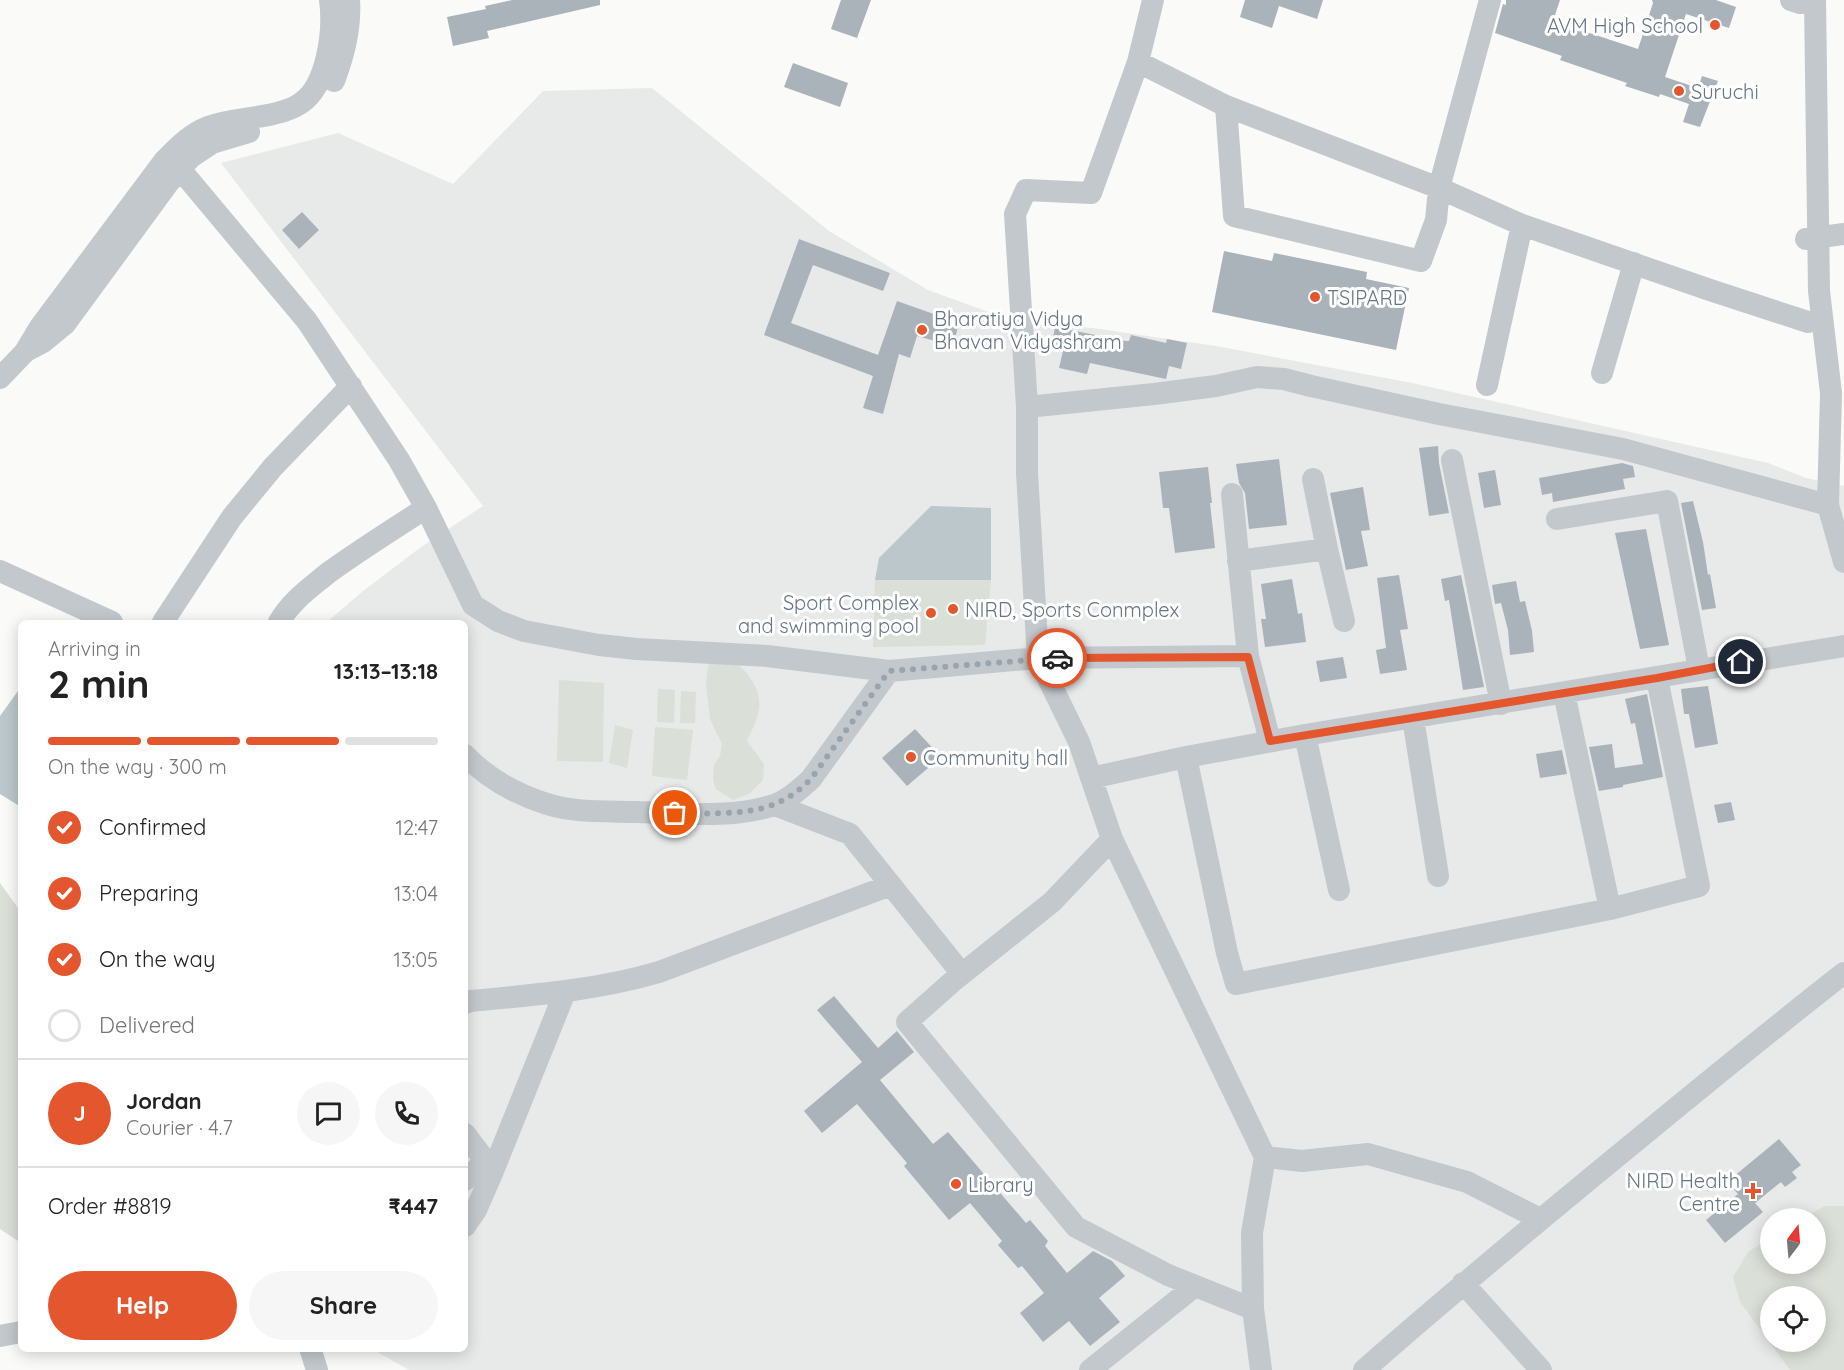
<!DOCTYPE html>
<html lang="en">
<head>
<meta charset="utf-8">
<style>
	:root { --surface:#fff; --page:#f6f6f6; --text:#222; --muted:#767676; --line:#e0e0e0; --accent:#e4572e }
	body { margin:0; font-family:Quicksand,sans-serif; background:var(--page); color:var(--text); height:100vh; display:flex; flex-direction:column; font-size:22px; white-space:nowrap }
	* { box-sizing:border-box; margin:0 }
	p { font-size:20px; color:var(--muted) }
	.icon { flex:none; width:33px; height:33px; fill:none; stroke:currentColor; stroke-width:2; stroke-linecap:round; stroke-linejoin:round }
	.map { position:relative; flex:1; overflow:hidden }
	.side { position:absolute; left:18px; top:620px; width:450px; height:732px; display:flex; flex-direction:column; background:var(--surface); border-radius:9px; box-shadow:0 3px 15px #0003 }
	.side>* { flex:none }
	.needle { width:39px; rotate:16deg }
	.controls { position:absolute; left:1760px; top:1208px; display:grid; gap:12px }
	.controls a { display:grid; place-items:center; width:66px; height:66px; border-radius:50%; background:var(--surface); box-shadow:0 3px 15px #0003; font-size:30px }
	.pin { position:absolute; display:grid; place-items:center; width:51px; height:51px; color:#fff; margin:-26px; border:3px solid #fff; border-radius:50%; box-shadow:0 2px 6px #0007 }
	.courier { position:absolute; display:grid; place-items:center; width:60px; height:60px; margin:-30px; border:4px solid #e4572e; border-radius:50%; background:#fff; color:#222; box-shadow:0 2px 8px #0007 }
	.overview em { font-style:normal; font-weight:700 }
	.overview div { display:flex; flex-direction:column-reverse }
	.overview { display:flex; align-items:center; justify-content:space-between; height:102px; padding:0 30px }
	h1 { font-size:39px; font-weight:700; line-height:45px }
	.bar { display:grid; grid-template-columns:repeat(4,1fr); gap:9px 6px; align-content:center; height:72px; padding:0 30px }
	.bar i { height:8px; border-radius:4px; background:var(--line) }
	.bar .selected { background:var(--accent) }
	.bar p { grid-column:span 4 }
	.line { display:flex; align-items:center; gap:15px; padding:0 30px; border-top:2px solid var(--line) }
	.line div { flex:1 }
	.round { display:grid; place-items:center; flex:none; width:63px; height:63px; border-radius:32px; background:var(--page) }
	ol { padding:0 30px; list-style:none }
	li { display:flex; align-items:center; gap:18px; height:66px }
	li p { margin-inline-start:auto }
	li .icon { padding:6px; border-radius:50%; background:var(--accent); color:#fff; stroke-width:4 }
	li:last-child { color:var(--muted) }
	li i { width:33px; height:33px; border:3px solid var(--line); border-radius:50% }
	.primary-button { display:flex; gap:12px; margin-top:auto; padding:12px 30px }
	.primary-button a { flex:1; height:69px; border-radius:36px; background:var(--accent); color:#fff; font-size:24px; font-weight:700; line-height:69px; text-align:center }
	.primary-button a+a { background:var(--page); color:var(--text) }
	.map>svg:first-child { display:block }
</style>
</head>
<body>
<div class="map">
<svg width="1844" height="1370" viewBox="0 0 1844 1370">
	<rect width="100%" height="100%" fill="#fafaf8"/>
	<path fill="#e8e9e9" fill-rule="evenodd" d="M652,88L829,231L928,290L1016,322L1093,328L1216,346L1412,383L1768,463L1806,478L1844,486V1370H409L372,1349L465,1348V622H327L363,591L421,547L483,506L221,163L338,133L453,184L543,91ZM1770,1218H1815V1263H1770ZM1770,1296H1815V1341H1770Z"/>
	<path fill="#dadfd7" fill-rule="evenodd" d="M875,580H991L985,645L873,647Z
		M715,657C719,658 725,657 729,659C746,667 762,690 759,709C758,720 751,731 747,741L764,764L763,780L749,794L733,800L716,789L713,779L714,765L720,756L722,744L710,719L706,684L708,667Z
		M559,680L604,683L603,762L557,761Z
		M658,689L675,690L674,723L657,722Z
		M681,691L696,692L695,723H680Z
		M615,725L633,730L627,768L609,763Z
		M655,727L693,730L687,780L652,776Z
		M0,883L21,912V1243L0,1229Z
		M1825,1206H1844V1370H1790L1740,1302L1733,1277L1748,1252L1770,1238V1263H1815V1218H1803ZM1770,1296H1815V1341H1770Z"/>
	<path fill="#bbc7cb" d="M931,506L991,508V580H875L879,558Z
		M18,691H21V807L0,794V716Z"/>
	<path fill="#aab3b9" d="M512,0H600V5L487,31L489,38L453,46L447,17L486,9L485,6Z
		M841,0H871L857,38L831,29Z
		M1245,0H1323L1317,19L1279,6L1272,28L1240,17Z
		M1506,0H1560L1553,21L1638,49L1653,3L1652,0H1716L1736,7L1729,28L1686,14L1665,77L1698,88L1702,76L1718,81L1700,127L1683,122L1689,104L1660,94L1659,97L1625,86L1627,83L1560,60L1562,56L1495,33L1503,4L1506,5Z
		M793,63L848,83L840,107L784,87Z
		M302,212L319,230L299,249L282,230Z
		M799,239L890,273L883,291L813,265L791,323L878,355L897,301L959,323L953,346L917,336L910,358L899,354L883,414L863,408L873,376L764,335Z
		M1224,251L1272,261L1274,253L1367,272L1366,279L1409,288L1396,350L1212,312Z
		M1055,327L1126,341H1129L1131,335L1166,343L1167,339L1187,343L1181,369L1169,366L1166,379L1090,363L1087,374L1059,368L1063,351L1051,349Z
		M1438,446L1439,463L1449,513L1429,516L1419,448Z
		M1279,459L1287,525L1249,529L1245,493L1239,483L1236,464Z
		M1622,463L1633,466L1635,477L1623,479L1625,489L1553,502L1552,493L1542,495L1539,478Z
		M1208,467L1212,503H1210L1215,548L1175,553L1169,508H1163L1159,472Z
		M1495,470L1501,505L1484,508L1478,473Z
		M1363,487L1370,530L1361,531L1368,566L1346,570L1330,493Z
		M1693,501L1703,542L1708,575L1710,574L1716,608L1702,610L1681,503Z
		M1646,529L1669,645L1640,649L1615,533Z
		M1399,575L1408,629L1400,630L1407,670L1380,674L1376,650L1386,648L1377,578Z
		M1461,575L1484,687L1463,690L1449,600L1445,601L1441,579Z
		M1292,579L1298,614L1302,613L1306,642L1265,647L1261,619H1266L1261,584Z
		M1516,581L1520,602L1525,601L1532,631L1534,652L1510,655L1508,630L1501,603L1495,604L1492,585Z
		M1343,657L1347,678L1320,682L1316,661Z
		M1708,686L1718,744L1695,748L1689,714H1684L1681,689Z
		M1647,694L1663,777L1623,785V787L1599,791L1589,747L1612,744L1615,768L1643,764L1635,723L1631,724L1625,699Z
		M915,729L941,757L907,786L882,758Z
		M1562,750L1567,774L1540,778L1536,754Z
		M1731,802L1735,820L1718,823L1714,805Z
		M834,996L878,1048L897,1031L914,1052L880,1080L933,1144L948,1132L1026,1223L1030,1220L1048,1241L1045,1246L1067,1273L1093,1251L1112,1261L1125,1276L1099,1298L1120,1322L1090,1346L1069,1321L1043,1342L1020,1313L1044,1293L1022,1266L1018,1268L998,1245L1002,1241L970,1203L949,1220L904,1166L907,1163L857,1104L822,1133L804,1111L862,1062L817,1010Z
		M1779,1139L1801,1165L1792,1172L1797,1178L1785,1187L1781,1182L1755,1203L1763,1212L1725,1243L1706,1220L1738,1194L1727,1182Z"/>
	<g fill="none" stroke-linecap="round" stroke-linejoin="round">
		<path stroke="#c3c8cc" stroke-width="22" d="M1153,0L1138,62L1091,193L1026,190L1015,214L1027,407V473L1038,658L1079,742L1112,839L1265,1157L1302,1161L1368,1154L1467,1182L1540,1219
			M1791,0L1800,3H1815
			M1815,0L1819,291L1831,393L1828,505L1844,562
			M1138,62L1226,106L1439,188L1522,225L1710,290L1808,322
			M334,81C344,55 351,28 349,0
			M1226,106L1234,216L1421,261L1436,220L1439,188L1490,0
			M180,169L307,321L399,460L426,508C393,529 360,550 328,573C310,588 291,601 279,622
			M1806,239L1844,234
			M26,351L43,342L65,324L169,182L191,157L212,143L249,132
			M1602,373L1634,263
			M0,378L25,352L40,327L164,161C177,148 190,134 208,127C232,118 260,119 284,111C290,109 297,106 301,103C328,85 334,29 330,0
			M1487,385L1522,225
			M1027,407L1154,394L1216,386L1257,377L1284,379L1311,386L1439,414L1623,449L1828,505
			M1452,460L1501,704
			M1313,479L1327,549
			M426,508L473,605L498,621L524,631L599,645L637,649L767,656L889,671L1038,658L1248,656L1232,494
			M1557,519L1667,501L1699,669
			M1238,561L1327,549L1344,621
			M0,571L112,622
			M163,622L232,517L273,467L351,386
			M1248,656L1270,741
			M1564,693L1610,909
			M1413,718L1438,876
			M1305,735L1339,890
			M465,755C488,779 515,794 547,804C576,813 607,811 637,812C681,813 731,819 774,805C788,800 800,789 811,779L889,671
			M1186,757L1227,953L1236,984L1610,909L1699,886L1657,678
			M1091,778L1186,757L1305,735L1844,646
			M775,805L850,834L962,974
			M1112,839L1052,902L952,982L907,1022L1076,1227L1168,1275L1253,1309
			M465,1003L471,1001C534,995 598,990 659,972L891,885
			M465,1134L493,1171
			M465,1180L485,1162
			M465,1226L476,1210L493,1171L565,992
			M1463,1283L1541,1370
			M0,1336L21,1332
			M310,1348L317,1370
			M1090,1370L1195,1286
			M1261,1370L1253,1309L1252,1233L1265,1157
			M1364,1370C1455,1290 1548,1213 1642,1136C1709,1081 1776,1026 1844,973"/>
	</g>
	<g fill="none" stroke-linecap="round" stroke-linejoin="round">
		<path stroke="#99a4ac" stroke-width="6" stroke-dasharray="0 10.8" d="M675,813C703,814 753,815 777,803C791,797 801,789 811,779L889,671L1057,658"/>
		<path stroke="#e4572e" stroke-width="8" d="M1057,658L1248,657L1270,741L1657,678L1741,662"/>
	</g>
	<g fill="#e4572e" stroke="#fff" stroke-width="2">
		<circle cx="1715" cy="25" r="6"/>
		<circle cx="1679" cy="91" r="6"/>
		<circle cx="1315" cy="297" r="6"/>
		<circle cx="922" cy="330" r="6"/>
		<circle cx="953" cy="609" r="6"/>
		<circle cx="931" cy="613" r="6"/>
		<circle cx="911" cy="757" r="6"/>
		<circle cx="956" cy="1184" r="6"/>
		<path d="M1750 1182h6v6h6v6h-6v6h-6v-6h-6v-6h6z"/>
	</g>
	<g text-anchor="middle" dominant-baseline="central" stroke-width="6" stroke-linejoin="round" paint-order="stroke">
		<g font-size="20" fill="#657683" stroke="#fff" text-anchor="start">
			<text x="1703" y="25" text-anchor="end">AVM High School</text>
			<text x="1691" y="91">Suruchi</text>
			<text x="1327" y="297">TSIPARD</text>
			<text x="934" y="318">Bharatiya Vidya<tspan x="934" dy="23">Bhavan Vidyashram</tspan></text>
			<text x="919" y="602" text-anchor="end">Sport Complex<tspan x="919" dy="23">and swimming pool</tspan></text>
			<text x="965" y="609">NIRD, Sports Conmplex</text>
			<text x="923" y="757">Community hall</text>
			<text x="1740" y="1180" text-anchor="end">NIRD Health<tspan x="1740" dy="23">Centre</tspan></text>
			<text x="968" y="1184">Library</text>
		</g>
	</g>
</svg>
<div class="controls">
<a><svg class="needle" viewBox="-14 -14 28 28"><path d="M0-13l5 13h-10z" fill="#e53935"/><path d="M0 13l5-13h-10z" fill="#767676"/></svg></a>
<a><svg class="icon" aria-label="locate" viewBox="0 0 24 24"><circle cx="12" cy="12" r="6"/><path d="M12 2v4M12 18v4M2 12h4M18 12h4"/></svg></a>
</div>
<div class="pin" style="left:675px;top:813px;background:#ea580c"><svg class="icon" aria-label="bag" viewBox="0 0 24 24"><path d="M5 8h14l-1 12H6zM9 8a3 3 0 0 1 6 0"/></svg></div>
<div class="pin" style="left:1741px;top:662px;background:#1f2937"><svg class="icon" aria-label="home" viewBox="0 0 24 24"><path d="M3 11l9-7 9 7M6 9v11h12V9"/></svg></div>
<div class="courier" style="left:1057px;top:658px"><svg class="icon" aria-label="car" viewBox="0 0 24 24"><path d="M5 17H2v-5l4-1 3-4h7l3 4 3 1v5h-3M9 17h6M6 11h13"/><circle cx="7" cy="17" r="2"/><circle cx="17" cy="17" r="2"/></svg></div>
<section class="side">
<div class="overview"><div><h1>2 min</h1><p>Arriving in</p></div><em>13:13–13:18</em></div>
<div class="bar"><i class="selected"></i><i class="selected"></i><i class="selected"></i><i></i><p>On the way · 300 m</p></div>
<ol>
<li><svg class="icon" aria-label="check" viewBox="0 0 24 24"><path d="M5 12l5 5 9-10"/></svg>Confirmed<p>12:47</p></li>
<li><svg class="icon" aria-label="check" viewBox="0 0 24 24"><path d="M5 12l5 5 9-10"/></svg>Preparing<p>13:04</p></li>
<li><svg class="icon" aria-label="check" viewBox="0 0 24 24"><path d="M5 12l5 5 9-10"/></svg>On the way<p>13:05</p></li>
<li><i></i>Delivered</li>
</ol>
<div class="line" style="height:108px"><b class="round" style="background:var(--accent);color:#fff">J</b><div><b>Jordan</b><p>Courier · 4.7</p></div><a class="round"><svg class="icon" aria-label="chat" viewBox="0 0 24 24"><path d="M4 5h16v11H9l-5 4z"/></svg></a><a class="round"><svg class="icon" aria-label="phone" viewBox="0 0 24 24"><path d="M5 4h4l2 5-3 2q2 4 5 5l2-3 5 2v4C11 20 4 13 5 4z"/></svg></a></div>
<div class="line" style="height:78px"><div>Order #8819</div><b>₹447</b></div>
<div class="primary-button"><a>Help</a><a>Share</a></div>
</section>
</div>
</body>
</html>
